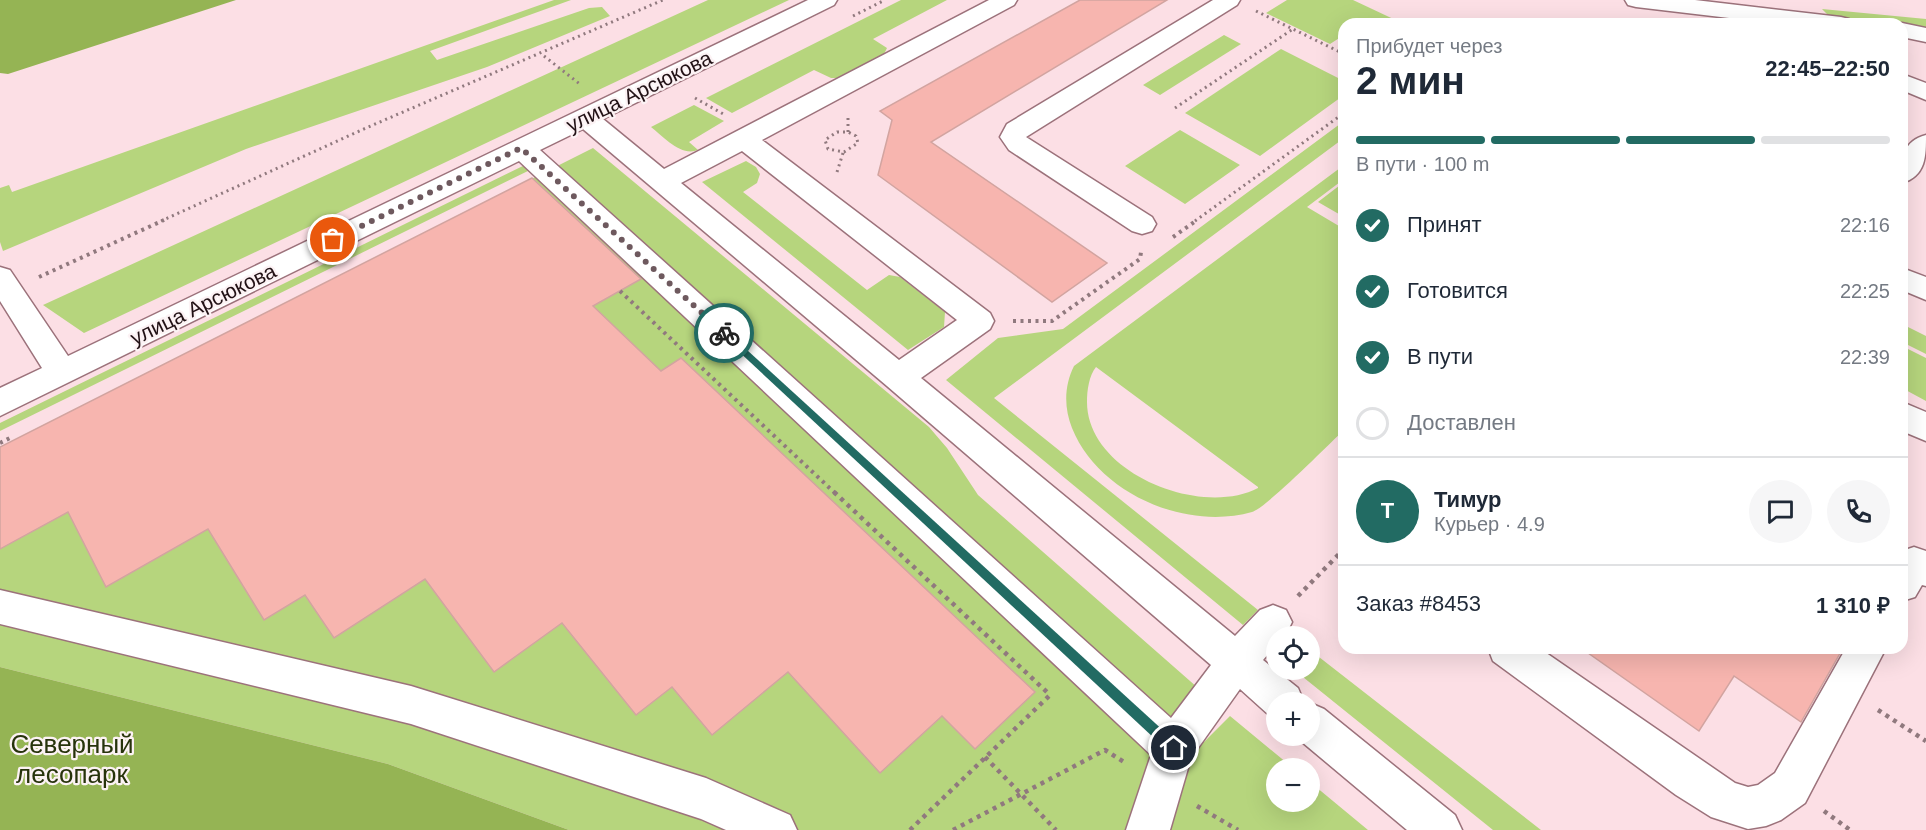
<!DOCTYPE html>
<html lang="ru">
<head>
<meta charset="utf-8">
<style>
	:root { --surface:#fff; --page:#f6f6f7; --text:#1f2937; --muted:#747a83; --line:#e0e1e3; --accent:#226b63 }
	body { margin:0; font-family:Helvetica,sans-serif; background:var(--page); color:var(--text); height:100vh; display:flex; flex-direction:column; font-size:22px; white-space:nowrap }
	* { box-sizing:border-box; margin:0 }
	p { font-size:20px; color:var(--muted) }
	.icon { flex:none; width:33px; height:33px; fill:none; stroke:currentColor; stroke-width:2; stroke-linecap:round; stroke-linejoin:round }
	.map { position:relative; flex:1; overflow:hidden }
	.panel { position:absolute; left:1338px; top:18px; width:570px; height:636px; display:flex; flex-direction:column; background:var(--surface); border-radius:18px; box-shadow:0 6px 24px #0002 }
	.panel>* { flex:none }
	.tools { position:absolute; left:1266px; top:626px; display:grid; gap:12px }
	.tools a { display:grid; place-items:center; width:54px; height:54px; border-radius:50%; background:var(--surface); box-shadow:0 6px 24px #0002; font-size:30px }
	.pin { position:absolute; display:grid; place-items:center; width:51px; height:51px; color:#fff; margin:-26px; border:3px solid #fff; border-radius:50%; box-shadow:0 2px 6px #0007 }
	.courier { position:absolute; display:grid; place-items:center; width:60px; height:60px; margin:-30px; border:4px solid #226b63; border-radius:50%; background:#fff; color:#222; box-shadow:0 2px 8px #0007 }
	.overview em { font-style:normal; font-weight:800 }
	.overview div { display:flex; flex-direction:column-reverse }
	.overview { display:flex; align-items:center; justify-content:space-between; height:102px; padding:0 18px }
	h1 { font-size:39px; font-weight:800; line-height:45px }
	.bar { display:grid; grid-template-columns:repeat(4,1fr); gap:9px 6px; align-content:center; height:72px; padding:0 18px }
	.bar i { height:8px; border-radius:4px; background:var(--line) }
	.bar .selected { background:var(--accent) }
	.bar p { grid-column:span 4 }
	.line { display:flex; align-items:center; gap:15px; padding:0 18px; border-top:2px solid var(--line) }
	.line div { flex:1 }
	.round { display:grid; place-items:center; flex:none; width:63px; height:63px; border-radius:32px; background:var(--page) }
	ol { padding:0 18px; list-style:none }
	li { display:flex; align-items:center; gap:18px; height:66px }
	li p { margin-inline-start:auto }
	li .icon { padding:6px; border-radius:50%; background:var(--accent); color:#fff; stroke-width:4 }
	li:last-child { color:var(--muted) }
	li i { width:33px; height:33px; border:3px solid var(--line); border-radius:50% }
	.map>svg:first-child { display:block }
</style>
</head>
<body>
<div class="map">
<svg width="1926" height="830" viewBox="0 0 1926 830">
	<rect width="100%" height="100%" fill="#fcdfe5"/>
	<path fill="#b6d57d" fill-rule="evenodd" d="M554,0H571L430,51L437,60L589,8L602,7L610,16L487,67L246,149L3,251L0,242V188L9,185L12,192Z
		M708,0H789L84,333L43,305Z
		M901,0H947L873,39L887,48L884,54L840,78H831L814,70L732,113L706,98Z
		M1287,0H1353L1404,24H1344V35L1330,44L1266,13Z
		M1822,9L1926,19V31L1902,24L1829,16Z
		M1224,35L1241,44L1160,95L1143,85Z
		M1281,49L1344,81V95L1260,156L1185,113Z
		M694,105L724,121L689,142L698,150C681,157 664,137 651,127Z
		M1344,121V138L994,398L1258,610L1243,625L946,380L998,338L1063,329Z
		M1180,130L1240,165L1185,204L1125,166Z
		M593,148L929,427L947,448L978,495L1198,688L1177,718L1204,742L1230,716L1293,768H1276V801H1310V782L1368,830H569L388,764L0,667V447Z
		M746,161L756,167L760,174L757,183L743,192L867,290L889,275L900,277L945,312L944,327L908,350L702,182Z
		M527,164L532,169L0,431V423Z
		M1344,165V179L1307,207L1344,229V430C1329,444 1266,508 1252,512C1185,531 1098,493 1072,428C1064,408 1064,386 1074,366ZM1096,367L1258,487V488C1201,518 1087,473 1087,402C1087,390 1089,376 1096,367Z
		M1344,182V217L1318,202Z
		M1902,324L1926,336V354L1902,342Z
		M1902,346L1926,358V401L1902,388Z
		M1310,650L1541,830H1493L1293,669H1310Z"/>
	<path fill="#95b454" d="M0,0H236L8,74L0,73Z
		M0,667L388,764L569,830H0Z"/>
	<path fill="#f7b5af" stroke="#d2a4a0" stroke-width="1.5" d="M1080,0H1167L931,142L1107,263L1052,302L878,175L892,120L880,111Z
		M532,178L641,279L593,306L661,371L681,358L1035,692L975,749L942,716L880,773L788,672L712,735L672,687L636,715L562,623L494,672L425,579L334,638L305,595L264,620L208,529L106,587L68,512L0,549V447Z
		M1581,648H1843L1801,722L1734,676L1699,731Z"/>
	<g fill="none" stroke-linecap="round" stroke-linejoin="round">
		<defs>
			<path id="minor" d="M808,0H837L834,5L603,119L664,169L989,0H1017L1014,5L762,140L990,313L994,321L990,329L921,378L1235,636L1260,610L1273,605L1286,610L1292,622L1286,634L1276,636V645L1263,660L1298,688L1304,702H1276V718L1270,716L1240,689L1191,758L1170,830H1126L1151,755L519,161L0,416V388L42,368L0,301V267L10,270L68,356ZM583,129L887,386L1211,665L1171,718L540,150ZM742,151L957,320L899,360L681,183Z
				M1213,0H1240L1237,5L1026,137L1152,217L1156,224L1152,231L1142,234L1132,231L1009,150L1000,137L1007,124Z
				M1625,0H1695L1841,17L1849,19L1853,24H1781L1636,7L1628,5Z
				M1902,23L1926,28V42L1902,37V24H1898Z
				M1902,74L1926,83V100L1902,90Z
				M1926,135C1926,156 1926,176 1902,183C1902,162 1901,141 1926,135Z
				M1902,268L1926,277V300L1902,290Z
				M1902,402L1926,412V441L1902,431Z
				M1914,547L1926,551V586L1922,585L1915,597L1902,601V551Z
				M0,590L411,686L706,778L790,815L797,830H726L701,819L411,724L0,624Z
				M1488,648H1539L1735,783L1748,787L1758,785L1775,773L1846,648H1886L1805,803L1781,820L1766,826L1748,829L1711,817L1676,795L1493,661Z
				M1310,703L1324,709L1455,815L1462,830H1407L1296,737L1295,735H1310Z"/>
		</defs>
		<use href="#minor" stroke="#9c727b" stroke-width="3"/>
		<path stroke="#90797e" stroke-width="3" stroke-dasharray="2 4" stroke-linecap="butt" d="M1256,11L1344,54
			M853,16L885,0
			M544,56L581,85
			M695,98L725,115
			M1175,108L1293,29
			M848,118V132
			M837,132H848L856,136L858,143L844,152L828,149L825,140Z
			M837,172L843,153
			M161,221L366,128L663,0
			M1195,221L1344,113"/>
		<path stroke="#90797e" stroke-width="4" stroke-dasharray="3 4.5" stroke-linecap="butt" d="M1173,237L1197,220
			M39,277L164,220
			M620,291L836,494
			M1013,321H1052L1140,259L1141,252
			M0,443L12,437"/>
		<path stroke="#90797e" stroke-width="4.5" stroke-dasharray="4 5" stroke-linecap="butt" d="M834,492L1050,695
			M1298,596L1344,549
			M1878,710L1926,741
			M985,757L1056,830
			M1197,806L1238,830
			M1824,811L1850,830
			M910,830L1050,695
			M953,830L1105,750L1124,762"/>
		<use href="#minor" fill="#fff" fill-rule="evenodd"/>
	</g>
	<path fill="#226b63" d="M724,329L1178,744V752H1169L721,335V330Z"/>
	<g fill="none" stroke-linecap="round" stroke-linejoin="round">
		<path stroke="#6e595e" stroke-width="6" stroke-dasharray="0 10.8" d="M333,240L521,148L724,333"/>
	</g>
	<g text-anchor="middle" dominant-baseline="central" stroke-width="4.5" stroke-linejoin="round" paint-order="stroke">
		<g font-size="21" fill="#211115" stroke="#fcf2f4">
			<text transform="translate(639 91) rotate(-26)">улица Арсюкова</text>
			<text transform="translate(203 304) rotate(-26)">улица Арсюкова</text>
		</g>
		<g font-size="26" fill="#27330b" stroke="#fcf2f4">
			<text x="72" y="744">Северный<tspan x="72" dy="30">лесопарк</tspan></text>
		</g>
	</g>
</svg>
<div class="tools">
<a><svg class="icon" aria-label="locate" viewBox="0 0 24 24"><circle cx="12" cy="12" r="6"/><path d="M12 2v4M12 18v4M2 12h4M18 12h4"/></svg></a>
<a>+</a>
<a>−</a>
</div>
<div class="pin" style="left:333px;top:240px;background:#ea580c"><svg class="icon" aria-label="bag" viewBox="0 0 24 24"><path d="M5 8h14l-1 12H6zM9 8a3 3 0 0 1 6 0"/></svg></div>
<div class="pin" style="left:1174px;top:748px;background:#1f2937"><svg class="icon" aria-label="home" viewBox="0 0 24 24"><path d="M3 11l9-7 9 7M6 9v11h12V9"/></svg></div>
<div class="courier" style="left:724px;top:333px"><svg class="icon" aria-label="bike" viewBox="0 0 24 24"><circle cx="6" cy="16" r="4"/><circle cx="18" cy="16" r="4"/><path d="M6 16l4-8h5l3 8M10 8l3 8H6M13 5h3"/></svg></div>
<section class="panel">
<div class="overview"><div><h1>2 мин</h1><p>Прибудет через</p></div><em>22:45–22:50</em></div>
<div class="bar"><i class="selected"></i><i class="selected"></i><i class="selected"></i><i></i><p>В пути · 100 m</p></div>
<ol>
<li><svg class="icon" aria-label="check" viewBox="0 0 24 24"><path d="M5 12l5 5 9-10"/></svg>Принят<p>22:16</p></li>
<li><svg class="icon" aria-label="check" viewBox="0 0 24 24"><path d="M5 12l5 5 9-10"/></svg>Готовится<p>22:25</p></li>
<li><svg class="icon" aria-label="check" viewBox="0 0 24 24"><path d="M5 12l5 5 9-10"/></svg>В пути<p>22:39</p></li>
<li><i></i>Доставлен</li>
</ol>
<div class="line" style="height:108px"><b class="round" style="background:var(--accent);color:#fff">Т</b><div><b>Тимур</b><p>Курьер · 4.9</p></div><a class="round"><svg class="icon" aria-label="chat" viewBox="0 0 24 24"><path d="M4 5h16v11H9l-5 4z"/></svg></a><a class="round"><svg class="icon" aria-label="phone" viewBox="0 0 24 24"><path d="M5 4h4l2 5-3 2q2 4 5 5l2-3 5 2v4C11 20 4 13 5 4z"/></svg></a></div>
<div class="line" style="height:78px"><div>Заказ #8453</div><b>1 310 ₽</b></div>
</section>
</div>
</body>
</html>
